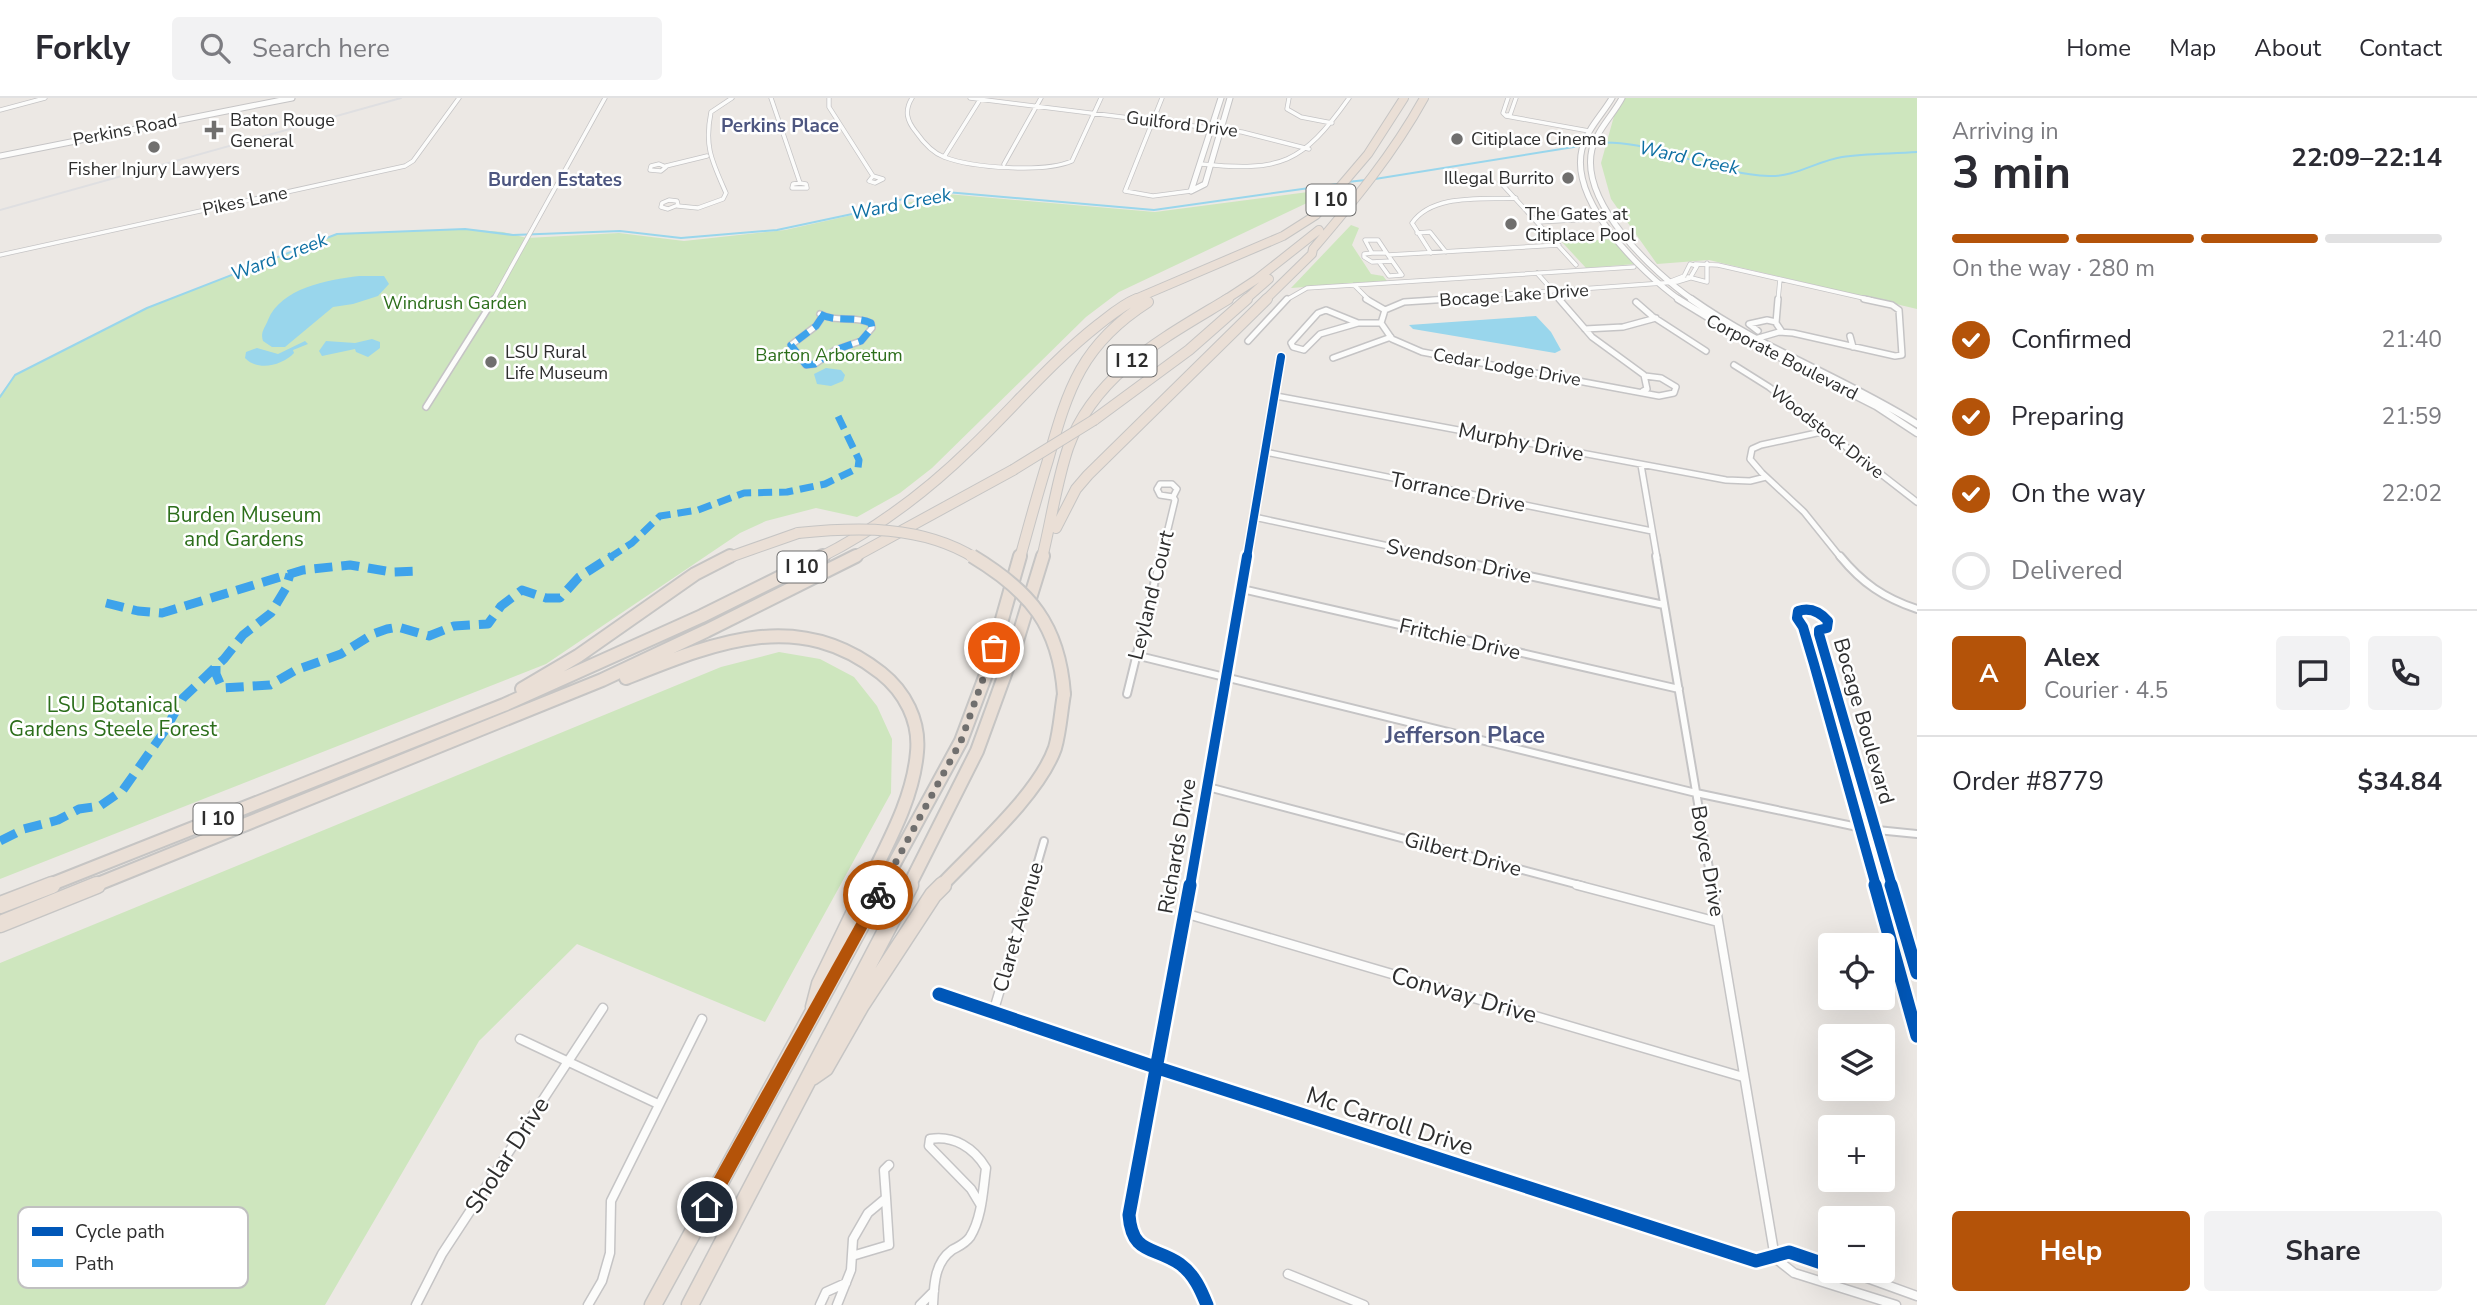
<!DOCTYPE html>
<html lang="en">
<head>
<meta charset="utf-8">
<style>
	:root { --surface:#fff; --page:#f2f2f3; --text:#2b2b33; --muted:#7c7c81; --line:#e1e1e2; --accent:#b45309 }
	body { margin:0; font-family:"Nunito Sans",sans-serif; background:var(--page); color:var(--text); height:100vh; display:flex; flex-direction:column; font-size:26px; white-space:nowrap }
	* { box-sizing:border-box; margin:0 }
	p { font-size:23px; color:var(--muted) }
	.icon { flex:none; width:38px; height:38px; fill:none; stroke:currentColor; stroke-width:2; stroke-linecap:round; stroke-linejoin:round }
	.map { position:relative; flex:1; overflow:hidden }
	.drawer { display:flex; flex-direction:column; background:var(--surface); width:560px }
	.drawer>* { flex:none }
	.controls { position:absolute; left:1818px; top:835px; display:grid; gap:14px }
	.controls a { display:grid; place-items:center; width:77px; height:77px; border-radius:7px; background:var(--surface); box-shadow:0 7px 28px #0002; font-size:35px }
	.pin { position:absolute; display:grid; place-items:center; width:60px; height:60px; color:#fff; margin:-30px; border:4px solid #fff; border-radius:50%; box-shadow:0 2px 7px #0007 }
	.courier { position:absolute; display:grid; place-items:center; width:70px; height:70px; margin:-35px; border:5px solid #b45309; border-radius:50%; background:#fff; color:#222; box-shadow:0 2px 9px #0007 }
	.summary em { font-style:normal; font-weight:700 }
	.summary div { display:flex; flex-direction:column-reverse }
	.summary { display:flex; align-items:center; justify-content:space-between; height:119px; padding:0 35px }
	h1 { font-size:46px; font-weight:700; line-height:52px }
	.bar { display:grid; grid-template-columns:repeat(4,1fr); gap:10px 7px; align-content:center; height:84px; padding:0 35px }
	.bar i { height:9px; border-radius:5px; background:var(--line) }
	.bar .current { background:var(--accent) }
	.bar p { grid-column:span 4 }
	.line { display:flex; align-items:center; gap:18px; padding:0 35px; border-top:2px solid var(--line) }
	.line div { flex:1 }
	.round { display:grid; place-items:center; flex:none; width:74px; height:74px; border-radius:7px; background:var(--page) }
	ol { padding:0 35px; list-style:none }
	li { display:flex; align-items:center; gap:21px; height:77px }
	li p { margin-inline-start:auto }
	li .icon { padding:7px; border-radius:50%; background:var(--accent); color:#fff; stroke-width:4 }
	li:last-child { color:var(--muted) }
	li i { width:38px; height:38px; border:4px solid var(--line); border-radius:50% }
	.action { display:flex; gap:14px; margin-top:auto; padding:14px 35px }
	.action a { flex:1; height:80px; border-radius:7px; background:var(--accent); color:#fff; font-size:28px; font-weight:700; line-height:80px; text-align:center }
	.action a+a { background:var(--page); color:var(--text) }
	header { display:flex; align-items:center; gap:42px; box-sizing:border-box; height:98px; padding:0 35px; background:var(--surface); border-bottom:2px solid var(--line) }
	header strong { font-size:33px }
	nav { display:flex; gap:38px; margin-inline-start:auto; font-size:24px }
	.search { width:490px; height:63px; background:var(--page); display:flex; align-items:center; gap:18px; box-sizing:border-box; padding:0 24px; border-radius:7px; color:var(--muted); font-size:26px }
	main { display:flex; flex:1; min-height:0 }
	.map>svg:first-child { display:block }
</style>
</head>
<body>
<header>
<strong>Forkly</strong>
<div class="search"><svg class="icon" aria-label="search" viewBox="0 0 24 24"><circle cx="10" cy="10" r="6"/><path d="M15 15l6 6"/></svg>Search here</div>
<nav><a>Home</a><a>Map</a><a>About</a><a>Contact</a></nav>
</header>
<main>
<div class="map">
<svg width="1917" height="1207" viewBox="0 0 1917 1207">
	<rect width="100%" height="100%" fill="#ece8e4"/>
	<path fill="#cee6be" d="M1619,0H1917V211L1709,162L1657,166L1611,101L1601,65Z
		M1331,91L1328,95L1119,194L1086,219L932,370L900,395L857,419L816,410L766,423L740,435L546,566L0,781V297L15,277L147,210L337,136L465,131L503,134L527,140L619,135L684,143L785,132L947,96L1155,114Z
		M1351,127L1359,130L1352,147L1371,176L1383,178L1387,183L1291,190Z
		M1612,141L1635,166L1586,170L1562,144Z
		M779,554L820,561L854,579L877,608L892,641L891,695L765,924L577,846L479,943L325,1207H0V865L721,569Z"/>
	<path fill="#99d6ec" d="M359,178H384L389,186L378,198L353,206L333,209L285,249H272L263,243C260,234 265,230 268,222C281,190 327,182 359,178Z
		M1536,218L1551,234L1561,252L1555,255L1413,231L1409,227Z
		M372,241L380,244V250L368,259L356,254L355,251L322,258L319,253L326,243L355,245Z
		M305,243L308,246L293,252L294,255C283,267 258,274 245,260L246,254L257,250L278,256Z
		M826,270L841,272L845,277L843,283L831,288L817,286L814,276Z"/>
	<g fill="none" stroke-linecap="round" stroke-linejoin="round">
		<path stroke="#99d6ec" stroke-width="2" d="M1585,46C1646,36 1707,76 1769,78C1795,79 1817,63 1842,59C1866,55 1892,56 1917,54
			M1375,81L1580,48
			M1347,84L1366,82
			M0,299L15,277L147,210L337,136L465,131L513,137L620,133L681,140L777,132L857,115L893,103L946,94L1154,112L1338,86"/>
		<defs>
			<path id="minor-far3" d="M771,0L800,85
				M829,0V9L873,78
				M912,0C904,13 907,23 916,34C923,44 933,55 944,59C973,70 1044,75 1072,63L1101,0
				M970,0L1242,34L1309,51
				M1162,0L1125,93L1153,98L1191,93
				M1289,0L1287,11L1301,19L1332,25
				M0,12L45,0
				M1507,17H1510L1516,0
				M1506,18L1589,33
				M1506,18L1503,15L1508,0
				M944,59L981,0
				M659,66L666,69L661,73L650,72L651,68Z
				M1004,66L1041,0
				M1201,66C1281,74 1302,66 1349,0
				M666,68L707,58
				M873,78L883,81L875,85L869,83Z
				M1500,84L1576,167
				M800,85L806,86L807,90H792L793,86Z
				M669,102L677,103L678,107L668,111L661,109L662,105Z
				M678,108L698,110L723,101L726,95C712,63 704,49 711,14L732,0
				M1535,121L1600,118L1611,120L1538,124
				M1417,135L1430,134L1446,154
				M1372,155L1364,156V159L1372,164L1392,163
				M1386,155H1372L1365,142H1378L1388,157
				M1431,155L1412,125C1433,95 1483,102 1516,100
				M0,157L405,68L413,63L459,0
				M1379,164L1389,178L1402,177
				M1695,166L1718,167L1872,202
				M1537,175L1561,202
				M1402,177L1388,157L1559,147
				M1688,179L1707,184V165
				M1354,187L1369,202
				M493,202L605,0
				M1286,202L1307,190L1634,169
				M1426,202L1677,184L1690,180L1697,168L1690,166L1684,178L1671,183
				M1778,202L1780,181"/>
			<path id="minor-far2" d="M1366,201L1385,212
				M1559,201L1592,239L1644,277L1647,291L1643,293
				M1778,201L1776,225L1782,234
				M1636,204L1652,218L1706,253
				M1326,212L1358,225L1320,236L1304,252L1293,249L1291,245L1318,215Z
				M820,216C836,225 854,217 871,225L872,230L861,243L835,252L815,266L806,267L791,247L816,228L822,219
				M1358,225H1381
				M1381,225L1385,212L1404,204L1450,201
				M1381,225L1392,241L1422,254L1659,298L1674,295L1676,289L1661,280L1645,278
				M1585,231L1623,229L1656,220
				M1758,233L1749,226L1767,222L1776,224
				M1850,238L1853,249
				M1755,241L1779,234L1793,235L1895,258L1902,257L1899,212L1892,207L1864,201
				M1248,243L1287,201
				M1333,260L1391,239
				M1734,267L1769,289L1917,404
				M1276,298L1726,382L1750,383L1766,379
				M426,309L494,201
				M1826,333L1761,347L1752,351L1750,361L1762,375L1804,414L1841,460
				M1265,354L1652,433
				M1641,367L1657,460
				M1160,386H1172L1177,391L1173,399L1160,397L1157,391Z
				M1254,419L1444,460
				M1161,460L1175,402L1173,399
				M1247,460L1281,259"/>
			<path id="minor-far1" d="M1436,458L1664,507
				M1656,458L1712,788
				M1840,458C1862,485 1884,500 1917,511
				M1242,491L1679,591
				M1135,557L1696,695L1867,731L1917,736
				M1127,596L1161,458
				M1208,689L1583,788
				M1031,788L1044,743
				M1190,788L1247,458
				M1876,788L1814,566L1803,529L1797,520L1798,513C1810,509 1820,514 1828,523L1827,530L1819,532V536L1892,788"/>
			<path id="minor" d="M1190,787L1129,1117C1132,1157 1154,1148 1180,1166C1194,1176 1201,1192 1207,1207
				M1577,787L1718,824
				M1712,787L1775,1160
				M1875,787L1917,938
				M1891,787L1917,875
				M1184,815L1743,979
				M939,896L1155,969L1756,1163L1789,1154L1830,1168
				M993,915L1031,787
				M520,941L658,1006
				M852,1158L889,1147L886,1100
				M1775,1160L1794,1175L1896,1207
				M1845,1172L1917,1198
				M1288,1176L1364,1207
				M416,1207L442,1156L603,910
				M588,1207L602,1183L610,1155L611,1103L702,921
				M820,1207L826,1194L846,1185
				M837,1207L851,1172L853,1141L868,1115L886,1100L884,1072L889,1067
				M920,1207L934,1193
				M933,1207C934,1188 934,1165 952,1152C959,1148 965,1146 970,1139C982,1120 983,1092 986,1070C974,1050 954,1037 930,1041L929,1048L971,1091L980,1106"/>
			<path id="tertiary-far1" d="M1612,0C1602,17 1587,31 1582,51C1569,104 1642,175 1680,202
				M1622,0C1613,17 1597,32 1592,51C1579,105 1654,175 1693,202
				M1191,93L1205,86L1230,0
				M1191,93L1221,0"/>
			<path id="tertiary" d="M1678,201L1742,240L1876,308L1917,335
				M1691,201C1761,251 1844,280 1917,326"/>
			<path id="secondary" d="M0,58L292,0"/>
			<path id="motorway-far3" d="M1133,202L1283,138L1316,117L1368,56L1404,0
				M1225,202L1257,181L1319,132
				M1245,202L1269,181
				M1265,202L1312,156L1313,151C1354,103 1393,56 1424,0"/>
			<path id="motorway-far2" d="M1094,322L1189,252L1247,201
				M1056,430L1076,391L1088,377L1267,201
				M727,460L798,435
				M819,460C875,432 927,393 971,350C1014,309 1051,264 1098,227C1111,217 1122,207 1137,201
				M852,460L1013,372
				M1020,460C1029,427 1038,394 1048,362C1068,290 1082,246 1148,204
				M1042,460C1051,424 1056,386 1068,350C1095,275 1164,240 1228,201"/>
			<path id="motorway-far1" d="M626,580C714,545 798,509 881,575C905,594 920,623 917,654C913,702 887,746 867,788
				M522,591L578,558L695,476L730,458
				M47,788L504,607L702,518L823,458
				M93,788L602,582L706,533L856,458
				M882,788L961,643L988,571L1020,458
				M909,788L977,653L1016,546L1043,458
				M941,788C975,752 1039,696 1055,650C1060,633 1061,613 1064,596"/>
			<path id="motorway" d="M0,807L52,787
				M0,826L97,787
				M814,909L820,886L868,787
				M812,979L825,970L861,907L933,797L943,787
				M653,1207L883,787
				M690,1207L910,787"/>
		</defs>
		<use href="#minor-far3" stroke="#c5c4c5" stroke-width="5"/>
		<use href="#minor-far2" stroke="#c5c4c5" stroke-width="8"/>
		<use href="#minor-far1" stroke="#c5c4c5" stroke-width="10"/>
		<use href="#minor" stroke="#c5c4c5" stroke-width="11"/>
		<use href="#tertiary-far1" stroke="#c5c4c5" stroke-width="7"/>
		<use href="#tertiary" stroke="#c5c4c5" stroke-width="9"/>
		<use href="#secondary" stroke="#c5c4c5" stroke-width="7"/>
		<use href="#motorway-far3" stroke="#c6c5c4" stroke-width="10"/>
		<use href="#motorway-far2" stroke="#c6c5c4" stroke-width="12"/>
		<use href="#motorway-far1" stroke="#c6c5c4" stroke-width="16"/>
		<use href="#motorway" stroke="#c6c5c4" stroke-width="19"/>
		<use href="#minor-far3" stroke="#fcfcfb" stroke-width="3.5"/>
		<use href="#minor-far2" stroke="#fcfcfb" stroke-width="5"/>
		<use href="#minor-far1" stroke="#fcfcfb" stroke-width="6"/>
		<use href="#minor" stroke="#fcfcfb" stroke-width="8"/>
		<use href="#tertiary-far1" stroke="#fcfcfb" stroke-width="5"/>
		<use href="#tertiary" stroke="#fcfcfb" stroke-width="6"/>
		<use href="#secondary" stroke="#fcfcfb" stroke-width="5"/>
		<use href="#motorway-far3" stroke="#eadfd6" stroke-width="8"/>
		<use href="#motorway-far2" stroke="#eadfd6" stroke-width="10"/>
		<use href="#motorway-far1" stroke="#eadfd6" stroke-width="12"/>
		<use href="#motorway" stroke="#eadfd6" stroke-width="16"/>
		<path stroke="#dfdfe1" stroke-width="2" d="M0,112L401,0"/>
		<defs>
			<path id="motorway-bridge-far1" d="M1013,372L1094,322
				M798,435C858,429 922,427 975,460"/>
			<path id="motorway-bridge" d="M972,458C1030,493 1059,527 1064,596"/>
		</defs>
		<use href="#motorway-bridge-far1" stroke="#c6c5c4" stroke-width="12" stroke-linecap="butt"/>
		<use href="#motorway-bridge" stroke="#c6c5c4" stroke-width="16" stroke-linecap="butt"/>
		<use href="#motorway-bridge-far1" stroke="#eadfd6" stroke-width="10"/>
		<use href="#motorway-bridge" stroke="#eadfd6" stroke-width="12"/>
		<path stroke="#3ea3eb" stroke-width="7" stroke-dasharray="14 7" stroke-linecap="butt" d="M820,216C836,225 854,217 871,225L872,230L861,243L835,252L815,266L806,267L791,247L816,228L822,219
			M609,460L632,445L660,418L698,412L744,395L787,394L825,386L858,370L859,362L838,318"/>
		<path stroke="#3ea3eb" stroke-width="9" stroke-dasharray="18 9" stroke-linecap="butt" d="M106,505L138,513L162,515L303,472L350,467L392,474L421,473
			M216,568V576L222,590L270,587L296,572L341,556L373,536L387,531L398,529L429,538L454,528L488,526L501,508L522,492L546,500H560L579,479L612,458
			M0,743L24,731L58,722L79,711L100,708L123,692L164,634L183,600L224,561L243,537L271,515L286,490L290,476"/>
		<defs>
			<path id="cycleway-far2" d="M1247,460L1281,259"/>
			<path id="cycleway-far1" d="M1190,788L1247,458
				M1876,788L1814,566L1803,529L1797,520L1798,513C1810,509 1820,514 1828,523L1827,530L1819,532V536L1892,788"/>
			<path id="cycleway" d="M1190,787L1129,1117C1132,1157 1154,1148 1180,1166C1194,1176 1201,1192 1207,1207
				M1875,787L1917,938
				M1891,787L1917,875
				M939,896L1155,969L1756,1163L1789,1154L1830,1168"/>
		</defs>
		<use href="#cycleway-far2" stroke="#fff" stroke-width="11"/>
		<use href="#cycleway-far1" stroke="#fff" stroke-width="15"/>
		<use href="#cycleway" stroke="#fff" stroke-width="18"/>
		<use href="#cycleway-far2" stroke="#0057b8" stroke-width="8"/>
		<use href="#cycleway-far1" stroke="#0057b8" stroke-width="10"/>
		<use href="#cycleway" stroke="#0057b8" stroke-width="13"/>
	</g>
	<path fill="#b45309" d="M878,791L883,793V801L712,1115L707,1117L701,1115L699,1109L701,1103L874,793Z"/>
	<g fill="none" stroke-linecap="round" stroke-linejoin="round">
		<path stroke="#706f6e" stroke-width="7" stroke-dasharray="0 12.6" d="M878,797L961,643L994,550"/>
	</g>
	<g fill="#706f6e" stroke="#fff" stroke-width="2.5">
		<path d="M210.5 21.5h7v7h7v7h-7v7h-7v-7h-7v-7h7z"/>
		<circle cx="1457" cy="41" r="7"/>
		<circle cx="154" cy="49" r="7"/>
		<circle cx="1568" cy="80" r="7"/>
		<circle cx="1511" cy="126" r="7"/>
		<circle cx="491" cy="264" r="7"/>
	</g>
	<g text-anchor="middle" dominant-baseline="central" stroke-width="5" stroke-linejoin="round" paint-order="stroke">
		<g font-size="18" fill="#2e2e2e" stroke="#fff" text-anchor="start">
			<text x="230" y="22">Baton Rouge<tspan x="230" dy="21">General</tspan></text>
			<text x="1471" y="41">Citiplace Cinema</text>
			<text x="154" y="71" text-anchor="middle">Fisher Injury Lawyers</text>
			<text x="1554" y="80" text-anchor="end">Illegal Burrito</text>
			<text x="1525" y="116">The Gates at<tspan x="1525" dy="21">Citiplace Pool</tspan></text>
			<text x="505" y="254">LSU Rural<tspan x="505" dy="21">Life Museum</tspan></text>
		</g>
		<g font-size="18" fill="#2e2e2e" stroke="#fff">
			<text transform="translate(1182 26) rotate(7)">Guilford Drive</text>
			<text transform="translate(125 32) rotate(-11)">Perkins Road</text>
			<text transform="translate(245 103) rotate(-12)">Pikes Lane</text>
			<text transform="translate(1514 197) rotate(-4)">Bocage Lake Drive</text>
			<text transform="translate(1782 259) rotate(27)">Corporate Boulevard</text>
			<text transform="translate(1507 269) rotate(10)">Cedar Lodge Drive</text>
			<text transform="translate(1827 334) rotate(38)">Woodstock Drive</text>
		</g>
		<g font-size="18" fill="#2c6e1b" stroke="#fff">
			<text x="455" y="205">Windrush Garden</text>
			<text x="829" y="257">Barton Arboretum</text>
		</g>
		<g font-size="19" font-weight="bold" fill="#4d5680" stroke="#fff">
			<text x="780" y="28">Perkins Place</text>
			<text x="555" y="82">Burden Estates</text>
		</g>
		<g font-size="19" font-style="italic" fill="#0d6fa3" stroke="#fff">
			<text transform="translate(1689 60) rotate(12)">Ward Creek</text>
			<text transform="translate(901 106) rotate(-11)">Ward Creek</text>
			<text transform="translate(279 159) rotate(-21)">Ward Creek</text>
		</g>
		<g fill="#fff" stroke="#6d6d6d" stroke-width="2">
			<rect x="1306.5" y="86.5" width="49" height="31" rx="5"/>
			<rect x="1107.5" y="247.5" width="49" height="31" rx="5"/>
			<rect x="777.5" y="453.5" width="49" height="31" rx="5"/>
			<rect x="193.5" y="705.5" width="49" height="31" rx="5"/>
		</g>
		<g font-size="19" font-weight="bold" fill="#2e2e2e">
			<text x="1331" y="102">I 10</text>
			<text x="1132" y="263">I 12</text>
			<text x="802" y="469">I 10</text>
			<text x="218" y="721">I 10</text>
		</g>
		<g font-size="21" fill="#2e2e2e" stroke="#fff">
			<text transform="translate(1521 344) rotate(11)">Murphy Drive</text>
			<text transform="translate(1458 394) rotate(11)">Torrance Drive</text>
			<text transform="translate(1459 463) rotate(12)">Svendson Drive</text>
			<text transform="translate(1151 497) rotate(-76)">Leyland Court</text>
			<text transform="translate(1460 541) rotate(13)">Fritchie Drive</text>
			<text transform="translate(1864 623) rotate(74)">Bocage Boulevard</text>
			<text transform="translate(1177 748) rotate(-80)">Richards Drive</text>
			<text transform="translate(1463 756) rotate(15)">Gilbert Drive</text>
			<text transform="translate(1708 763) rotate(80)">Boyce Drive</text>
			<text transform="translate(1018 829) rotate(-74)">Claret Avenue</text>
		</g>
		<g font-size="21" fill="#2c6e1b" stroke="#fff">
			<text x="244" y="417">Burden Museum<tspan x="244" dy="24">and Gardens</tspan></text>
			<text x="113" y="607">LSU Botanical<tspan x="113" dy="24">Gardens Steele Forest</tspan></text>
		</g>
		<g font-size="23" font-weight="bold" fill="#4d5680" stroke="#fff">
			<text x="1465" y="637">Jefferson Place</text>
		</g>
		<g font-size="24" fill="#2e2e2e" stroke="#fff">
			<text transform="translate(1464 897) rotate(16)">Conway Drive</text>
			<text transform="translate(1390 1023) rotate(18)">Mc Carroll Drive</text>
			<text transform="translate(507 1057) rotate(-57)">Sholar Drive</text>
		</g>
	</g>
	<rect x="18" y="1109" width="230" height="81" rx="10" fill="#fff" stroke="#c0c0c0" stroke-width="2"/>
	<rect x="32" y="1129" width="31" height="9" fill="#0057b8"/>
	<rect x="32" y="1161" width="31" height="8" fill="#3ea3eb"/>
	<g font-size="19" fill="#2e2e2e">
		<text x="75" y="1140">Cycle path</text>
		<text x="75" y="1172">Path</text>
	</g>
</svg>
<div class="controls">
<a><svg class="icon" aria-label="locate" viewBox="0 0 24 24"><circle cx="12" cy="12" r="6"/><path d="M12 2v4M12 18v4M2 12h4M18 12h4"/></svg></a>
<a><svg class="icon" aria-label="layers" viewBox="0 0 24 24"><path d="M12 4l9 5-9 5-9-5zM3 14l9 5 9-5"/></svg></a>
<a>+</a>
<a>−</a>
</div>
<div class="pin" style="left:994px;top:550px;background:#ea580c"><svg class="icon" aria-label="bag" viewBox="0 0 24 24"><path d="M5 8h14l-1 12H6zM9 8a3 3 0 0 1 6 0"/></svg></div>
<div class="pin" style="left:707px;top:1109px;background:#1f2937"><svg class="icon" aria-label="home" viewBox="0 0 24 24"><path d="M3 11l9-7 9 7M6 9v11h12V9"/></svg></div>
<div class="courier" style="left:878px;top:797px"><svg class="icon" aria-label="bike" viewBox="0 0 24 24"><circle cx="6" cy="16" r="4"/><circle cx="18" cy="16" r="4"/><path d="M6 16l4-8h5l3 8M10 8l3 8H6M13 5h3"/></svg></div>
</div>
<section class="drawer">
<div class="summary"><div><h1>3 min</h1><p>Arriving in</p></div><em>22:09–22:14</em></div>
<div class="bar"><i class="current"></i><i class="current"></i><i class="current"></i><i></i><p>On the way · 280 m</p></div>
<ol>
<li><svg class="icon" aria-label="check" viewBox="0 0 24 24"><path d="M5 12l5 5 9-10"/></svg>Confirmed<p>21:40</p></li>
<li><svg class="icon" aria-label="check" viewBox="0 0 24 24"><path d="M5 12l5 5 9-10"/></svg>Preparing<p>21:59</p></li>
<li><svg class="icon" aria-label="check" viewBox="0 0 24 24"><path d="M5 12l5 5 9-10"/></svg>On the way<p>22:02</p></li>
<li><i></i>Delivered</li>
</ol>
<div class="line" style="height:126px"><b class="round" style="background:var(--accent);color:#fff">A</b><div><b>Alex</b><p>Courier · 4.5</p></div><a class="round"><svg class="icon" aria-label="chat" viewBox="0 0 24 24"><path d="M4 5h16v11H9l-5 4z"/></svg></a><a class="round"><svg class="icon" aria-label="phone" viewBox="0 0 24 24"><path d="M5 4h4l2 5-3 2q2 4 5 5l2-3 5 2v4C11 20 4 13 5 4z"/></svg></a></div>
<div class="line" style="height:91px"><div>Order #8779</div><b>$34.84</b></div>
<div class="action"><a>Help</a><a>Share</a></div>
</section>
</main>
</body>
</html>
